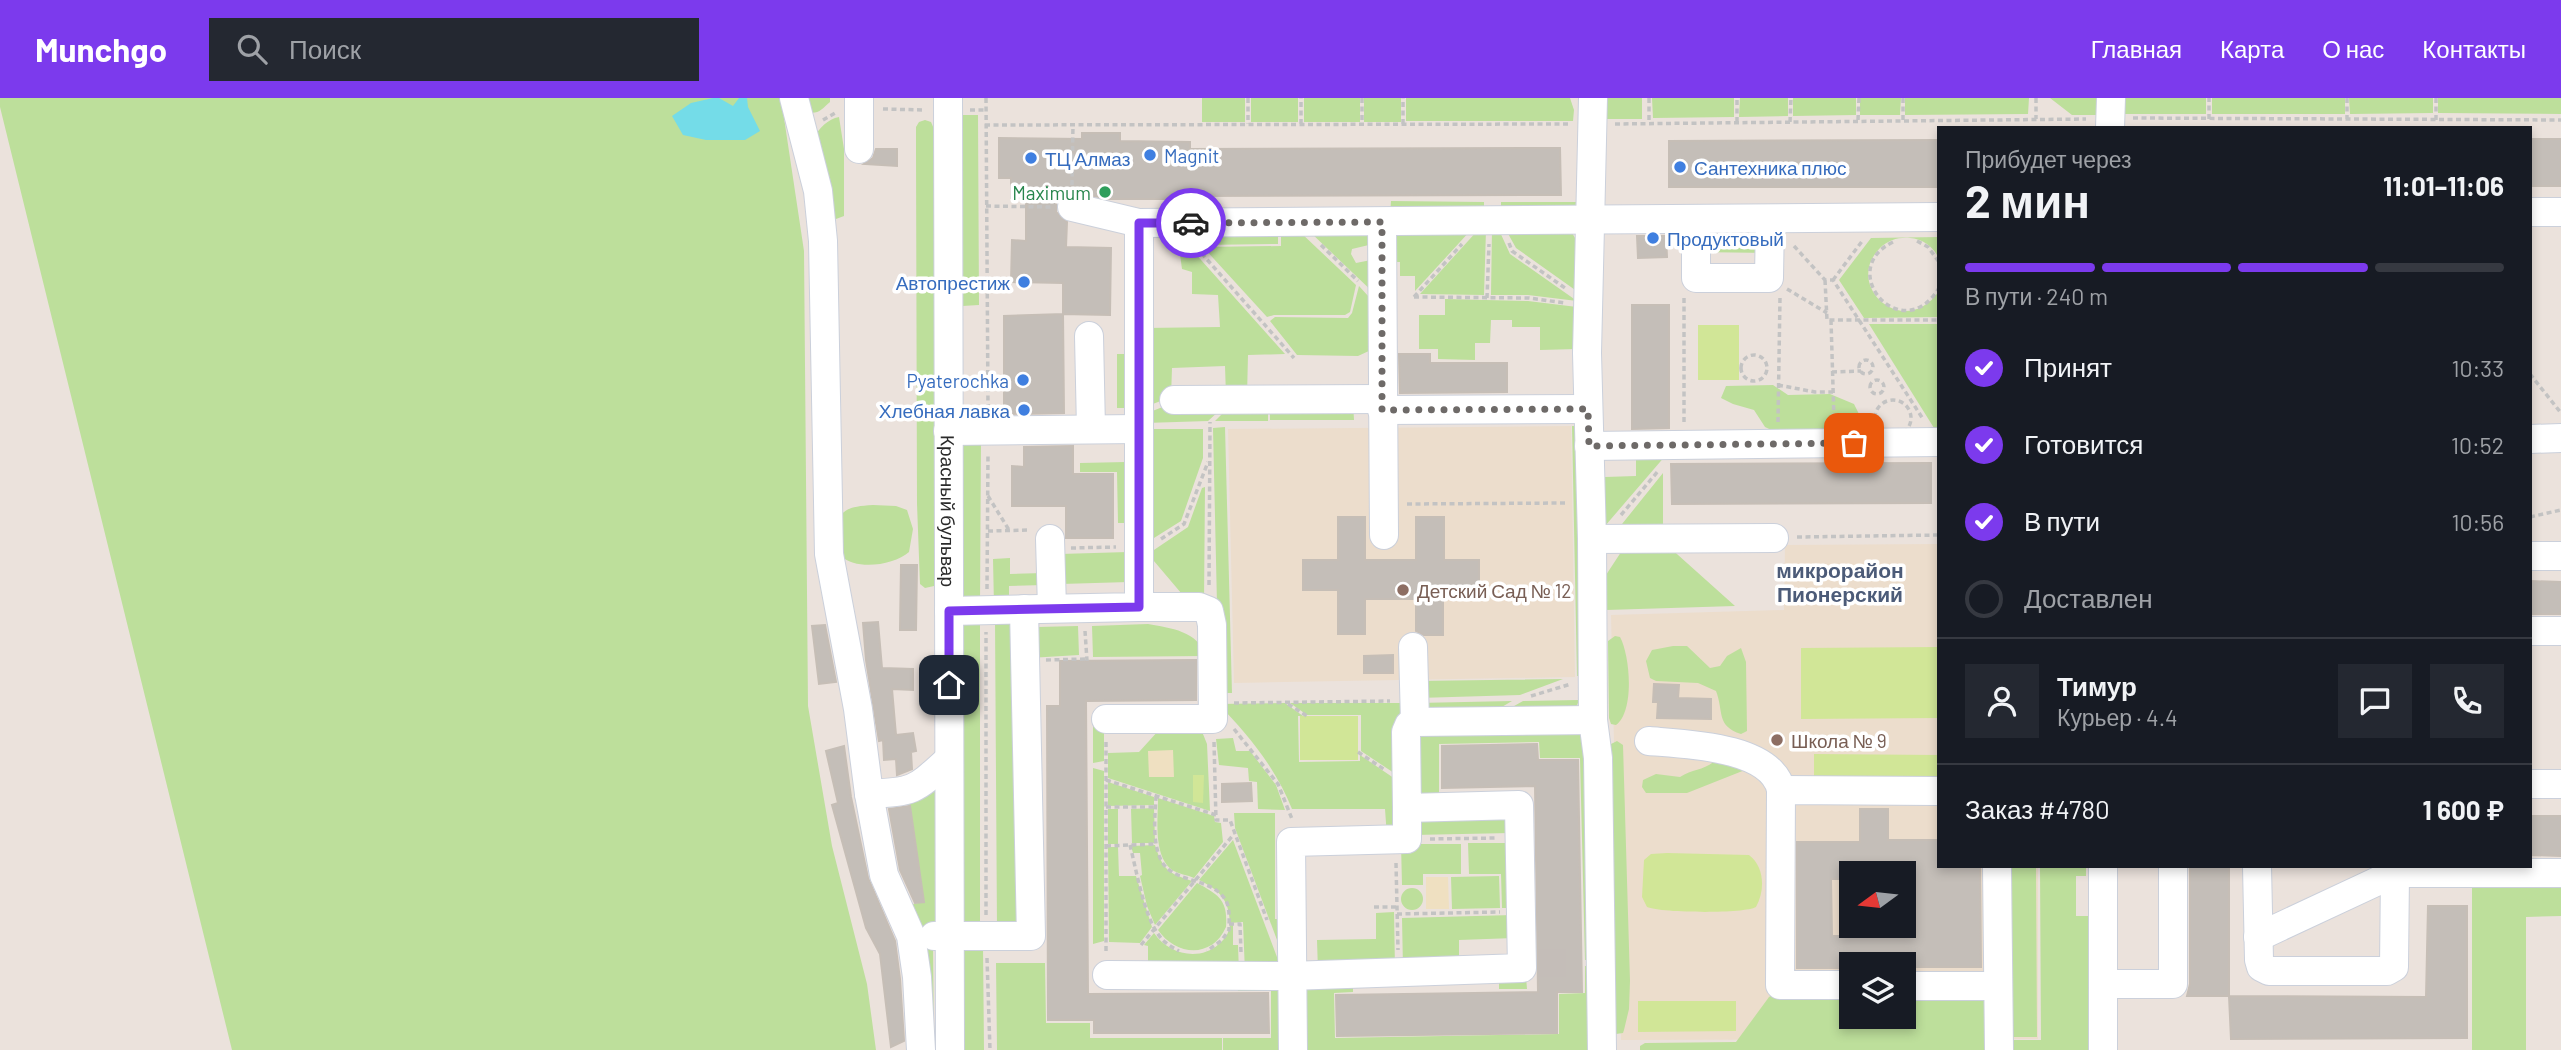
<!DOCTYPE html>
<html lang="ru">
<head>
<meta charset="utf-8">
<style>
	:root { --surface:#171b24; --page:#242831; --text:#f1f3f6; --muted:#9ea1a6; --line:#363941; --accent:#7c3aed }
	body { margin:0; font-family:Barlow,sans-serif; background:var(--page); color:var(--text); height:100vh; display:flex; flex-direction:column; font-size:26px; white-space:nowrap }
	* { box-sizing:border-box; margin:0 }
	p { font-size:23px; color:var(--muted) }
	.icon { flex:none; width:38px; height:38px; fill:none; stroke:currentColor; stroke-width:2; stroke-linecap:round; stroke-linejoin:round }
	.map { position:relative; flex:1; overflow:hidden }
	.sheet { position:absolute; left:1937px; top:28px; width:595px; height:742px; display:flex; flex-direction:column; background:var(--surface); border-radius:0px; box-shadow:0 4px 10px #0003 }
	.sheet>* { flex:none }
	.needle { width:46px; rotate:255deg }
	.tools { position:absolute; left:1839px; top:763px; display:grid; gap:14px }
	.tools a { display:grid; place-items:center; width:77px; height:77px; border-radius:0px; background:var(--surface); box-shadow:0 4px 10px #0003; font-size:35px }
	.pin { position:absolute; display:grid; place-items:center; width:60px; height:60px; color:#fff; margin:-30px; border-radius:14px; box-shadow:0 4px 10px #0006 }
	.courier { position:absolute; display:grid; place-items:center; width:70px; height:70px; margin:-35px; border:5px solid #7c3aed; border-radius:50%; background:#fff; color:#222; box-shadow:0 2px 9px #0007 }
	.summary em { font-style:normal; font-weight:700 }
	.summary div { display:flex; flex-direction:column-reverse }
	.summary { display:flex; align-items:center; justify-content:space-between; height:119px; padding:0 28px }
	h1 { font-size:46px; font-weight:700; line-height:52px }
	.bar { display:grid; grid-template-columns:repeat(4,1fr); gap:10px 7px; align-content:center; height:84px; padding:0 28px }
	.bar i { height:9px; border-radius:5px; background:var(--line) }
	.bar .current { background:var(--accent) }
	.bar p { grid-column:span 4 }
	.line { display:flex; align-items:center; gap:18px; padding:0 28px; border-top:2px solid var(--line) }
	.line div { flex:1 }
	.round { display:grid; place-items:center; flex:none; width:74px; height:74px; border-radius:0px; background:var(--page) }
	ol { padding:0 28px; list-style:none }
	li { display:flex; align-items:center; gap:21px; height:77px }
	li p { margin-inline-start:auto }
	li .icon { padding:7px; border-radius:50%; background:var(--accent); color:#fff; stroke-width:4 }
	li:last-child { color:var(--muted) }
	li i { width:38px; height:38px; border:4px solid var(--line); border-radius:50% }
	header { display:flex; align-items:center; gap:42px; box-sizing:border-box; height:98px; padding:0 35px; background:var(--accent); color:#fff }
	header strong { font-size:33px }
	nav { display:flex; gap:38px; margin-inline-start:auto; font-size:24px }
	.search { width:490px; height:63px; background:var(--page); display:flex; align-items:center; gap:18px; box-sizing:border-box; padding:0 24px; border-radius:0px; color:var(--muted); font-size:26px }
	.map>svg:first-child { display:block }
</style>
</head>
<body>
<header>
<strong>Munchgo</strong>
<div class="search"><svg class="icon" aria-label="search" viewBox="0 0 24 24"><circle cx="10" cy="10" r="6"/><path d="M15 15l6 6"/></svg>Поиск</div>
<nav><a>Главная</a><a>Карта</a><a>О нас</a><a>Контакты</a></nav>
</header>
<div class="map">
<svg width="2561" height="952" viewBox="0 0 2561 952">
	<rect width="100%" height="100%" fill="#ebe2dc"/>
	<path fill="#ecddcc" fill-rule="evenodd" d="M1571,328L1575,579L1234,585L1228,331Z
		M1939,446V768H2038V941L1621,942L1611,517L1784,512L1785,447ZM1852,775H1904V828H1852ZM1852,866H1904V919H1852Z"/>
	<path fill="#bddf9b" d="M0,0H781L804,153L808,608L832,748L867,886L876,952H232L0,9Z
		M801,0H830V4C822,11 818,17 807,14Z
		M1202,0H1245V24H1202Z
		M1251,0H1298V24H1251Z
		M1304,0H1360V24H1304Z
		M1364,0H1401V24H1364Z
		M1406,0H1570L1574,12L1573,23H1406Z
		M1603,0H1642V21H1603Z
		M1652,0H1734V19L1653,20Z
		M1740,0H1788V18L1739,19Z
		M1793,0H1856V17L1793,18Z
		M1860,0H1901L1900,17H1860Z
		M1905,0H2029L2028,16L1905,17Z
		M2050,0H2097L2100,17H2072Z
		M2122,0H2206V16H2119Z
		M2212,0H2345V16H2212Z
		M2349,0H2433V15L2350,16Z
		M2438,0H2561V16L2438,15Z
		M962,17H978L979,207L962,208Z
		M839,19L844,51V118L836,121L832,120L814,40C819,30 828,21 839,19Z
		M925,22L931,24L934,31V488L925,490L920,486L917,406L916,52V29L919,24Z
		M1391,103L1484,104V119L1390,118Z
		M1501,104H1576L1575,111L1501,114Z
		M1471,132L1415,193V178H1400V164H1385L1388,135Z
		M1478,132H1486L1484,197L1420,196Z
		M1492,132H1499L1510,156L1577,203L1528,197H1491Z
		M1506,132L1571,133L1575,140L1578,194L1516,150Z
		M1278,133V146L1203,147L1190,134Z
		M1281,133H1299L1356,187L1350,214L1345,217H1274L1267,219L1203,149L1281,148Z
		M1309,133H1373V146L1352,151L1351,156L1356,165L1376,161L1377,198Z
		M1177,135L1285,256L1248,257L1247,298H1226L1225,268L1172,270L1171,299L1145,309V230L1220,229L1218,197L1192,196V174L1182,171Z
		M1939,139V161C1934,149 1923,141 1910,140C1899,139 1888,142 1880,150C1842,188 1905,243 1939,193V219L1864,220L1839,182L1871,140Z
		M1696,143H1770V155L1696,154Z
		M1359,188L1369,199L1371,252L1358,258L1297,257L1270,223L1275,219L1348,220L1352,215Z
		M1445,201L1528,203L1577,209V251L1540,252V229H1512V222H1491L1490,245H1475V262L1438,261V251H1419V217H1445Z
		M1869,226H1939V338Z
		M1117,256H1129V310H1117Z
		M1773,287L1788,297L1830,296L1854,306L1860,318L1857,338L1786,339L1765,329L1754,312L1733,306L1721,300L1726,288Z
		M1175,304H1229L1208,323L1145,325V316Z
		M1234,304H1268V323H1215Z
		M1353,304L1354,322H1270V305Z
		M1572,328H1577L1579,578H1577Z
		M1225,329L1232,595H1219L1213,330Z
		M1146,331H1203V360L1181,423L1146,445Z
		M966,344H981L980,506L960,501V348Z
		M1666,357L1605,428V379L1636,378V358Z
		M1126,364L1127,425H1118L1117,374H1080V365Z
		M1663,375V434L1614,436Z
		M1205,389L1204,503L1187,502L1148,456L1188,429L1202,390Z
		M873,407L896,408L907,412L913,431L909,454C894,467 857,473 841,458C839,422 830,409 873,407Z
		M1625,448H1668L1735,508L1606,512V477Z
		M1128,454L1129,484L1061,486L1060,456Z
		M1010,460V476L1044,475V487L1009,488V508H994L993,461Z
		M980,523V831L960,829L961,527Z
		M995,523L1015,526L1020,828L997,831Z
		M1148,526C1170,530 1199,533 1205,558L1093,559L1092,528Z
		M1078,528L1079,557L1029,560L1037,529Z
		M1615,538L1620,539C1630,557 1635,613 1616,627L1611,626L1609,620L1608,543Z
		M1673,548H1687L1710,570L1720,568L1727,558L1741,550L1746,564L1747,633L1741,636C1716,628 1724,614 1716,593L1698,585L1656,583L1650,580L1646,563L1652,552Z
		M1563,581L1520,597L1418,600V583Z
		M1579,602L1576,610L1500,616L1523,603Z
		M1512,603L1490,616L1418,619L1417,605Z
		M1285,605L1303,618H1298L1299,664L1360,663V657L1404,687L1405,738L1387,739L1385,711H1292C1276,671 1249,637 1218,606Z
		M1290,605H1409L1403,681L1361,653V617H1307Z
		M1093,624L1104,626V663L1093,665Z
		M1201,631L1207,646L1210,713L1108,680V655L1139,654L1159,632Z
		M1575,634L1586,640L1593,862H1585L1580,660H1540L1539,644L1439,646V704H1411L1419,638Z
		M1233,640L1236,653H1250L1276,687L1285,712L1258,711L1257,684L1249,683L1248,670L1219,667L1216,641Z
		M1617,643L1623,647L1630,883L1629,911L1624,932L1623,935L1616,936L1610,663L1611,646Z
		M1719,659L1745,672L1687,695H1646L1642,689L1643,682L1656,676L1680,679C1694,670 1706,673 1719,659Z
		M1093,670L1104,673V843L1093,846Z
		M937,679L935,827L928,832C914,827 914,819 913,806L924,804L909,705L919,703L918,694Z
		M1108,684L1154,699V707L1108,708Z
		M1158,700L1214,718L1215,724L1221,725L1223,744L1194,780C1188,777 1178,776 1172,772C1153,758 1158,721 1158,700Z
		M1154,710L1155,745H1132L1131,711Z
		M1108,711H1118V746H1108Z
		M1511,714V735L1413,737V716Z
		M1234,715H1275V821H1291L1289,874L1235,730Z
		M1233,742L1283,875H1245L1243,824L1230,825C1229,801 1219,792 1199,782Z
		M1468,745H1513L1514,810H1502L1501,776H1469Z
		M1401,746H1461V776H1423V787H1402Z
		M1155,747C1163,772 1168,775 1192,783L1155,827L1147,808L1140,778L1142,777L1140,755H1133L1131,748Z
		M1108,749H1118L1119,778H1136L1152,829L1140,845L1109,844Z
		M2003,768H2036L2037,939H2004Z
		M2040,768H2086V778H2076V818H2088V952H2004V942H2041Z
		M1499,778L1500,810L1452,811L1451,779Z
		M2472,782H2561V818L2526,819V952H2472Z
		M1197,785C1219,797 1228,802 1226,829C1212,861 1176,858 1158,832Z
		M1401 801a11 11 0 1 1 22 0a11 11 0 1 1-22 0Z
		M1394,814L1395,871L1318,873L1317,842L1376,841V815Z
		M1513,817L1514,840L1459,842V863L1403,871L1402,820Z
		M1230,827H1233V847H1238L1239,875L1148,874V848L1144,847L1154,835C1168,856 1199,864 1219,846C1225,841 1229,835 1230,827Z
		M927,842H933L934,952L924,857Z
		M983,848L984,952H958L962,852Z
		M996,865H1045L1046,925H1090V940H1222V952H997Z
		M1585,868H1594L1599,952H1303L1302,880L1353,884V894L1334,895L1335,940L1559,936V896L1585,895Z
		M1526,879L1527,891H1499V880Z
		M1238,880L1285,884L1286,952H1223V940H1271V893H1238Z
		M1780,892H1851L1852,919H1904V892L1987,897L1993,952H1640V948L1645,945L1736,944L1769,899Z"/>
	<path fill="#efe0c1" d="M1173,652L1174,679H1149L1148,653Z
		M1426,779H1448L1449,811H1426Z"/>
	<path fill="#d1e697" d="M1698,227H1739V282H1698Z
		M1939,549V620L1801,621V550Z
		M1300,618H1358V662H1300Z
		M1814,656L1939,657V689L1814,688Z
		M1193,677H1204L1203,705L1193,704Z
		M1667,755L1749,757C1765,769 1765,793 1756,809C1744,816 1661,815 1647,809L1642,799L1644,762L1651,756Z
		M1638,903H1736V933L1638,934Z"/>
	<path fill="#74dce8" d="M713,0H719L733,8L739,0H747L748,9L760,33L745,42H706L683,37L672,18L691,5Z"/>
	<path fill="#c4beb8" stroke="#c6beb6" stroke-width="2" fill-rule="evenodd" d="M1082,35H1120V43L1190,44V51L1560,50L1561,97L1189,98V101H1109L1068,93L1060,98L1056,106V114L1067,124L1066,149L1111,150L1110,217L1063,216V185L1011,184L1012,142L1026,143V100H1011V80H999V40L1082,41Z
		M2530,41H2561V88H2530Z
		M1939,42V89H1669V43Z
		M876,51H897V68L864,66L873,60Z
		M1637,138H1666L1667,159L1638,160Z
		M1632,207H1669V330L1632,331Z
		M1063,216L1064,315L1010,316V309H1004V218Z
		M1399,256H1430V265H1507V294L1400,295Z
		M1073,348V376H1113V440H1066V408H1012V368L1024,369V349Z
		M1931,365V405L1672,406L1671,366Z
		M1338,419H1365V462H1416V419H1444V462H1479V492H1443V537H1424L1416,533V501H1365V536H1338V492H1303V462H1338Z
		M901,467H917L916,532H900Z
		M2530,483L2561,484V516H2530Z
		M878,524L882,570L913,571V592L892,591L896,637L913,635L916,653L911,654L912,671L897,677L896,661L884,662L883,642L879,643L866,562L863,525Z
		M825,527L836,584L819,586L812,528Z
		M1393,557V575H1364V558Z
		M1196,562V602L1086,603L1088,896L1268,895L1269,935H1094V922H1048L1047,608H1060V563Z
		M1654,586L1679,587L1678,600L1711,601V621L1657,620L1658,604H1653Z
		M1537,646L1538,662H1578L1582,894H1557V935L1337,938L1336,897L1538,894L1535,688L1442,690V648Z
		M844,648L851,699L868,780L895,843L900,881L904,943L891,949L880,856L866,830L832,707L838,705L826,653Z
		M1251,685L1252,703L1222,704V686Z
		M910,708L924,804L915,805L900,772L889,711Z
		M1860,711H1888V742H1939V768H1980L1981,869H1904V866H1852V870H1797V744H1860ZM1852,775H1904V781H1916V838H1832L1831,781H1852Z
		M2530,718H2561V758L2530,757Z
		M2190,768H2229V898H2187L2190,886Z
		M2428,808H2467V940L2231,941L2229,898L2426,899Z"/>
	<g fill="none" stroke-linecap="round" stroke-linejoin="round">
		<path stroke="#c4bdb8" stroke-width="28" stroke-dasharray="28 14" stroke-linecap="butt" d="M1538,865H1581"/>
		<defs>
			<g id="minor">
				<path d="M794,0L818,93L823,143L829,456L858,611L869,696L884,777L911,838L917,879L921,952"/>
				<path d="M859,0V51"/>
				<path id="s1" d="M948,0L950,952"/>
				<path d="M1593,0L1587,255L1592,441L1593,622L1598,660L1602,952"/>
				<path d="M2110,30L2111,0"/>
				<path d="M1072,109L1139,125L1939,119"/>
				<path d="M2530,114H2561"/>
				<path d="M1696,122V180H1769L1770,121"/>
				<path d="M1382,124L1384,437"/>
				<path d="M1089,238L1091,331"/>
				<path d="M1174,302L1382,301"/>
				<path d="M1382,312L1588,311"/>
				<path d="M948,333L1139,331"/>
				<path d="M2530,341L2561,340"/>
				<path d="M1589,348L1939,344"/>
				<path d="M1050,441L1052,510"/>
				<path d="M1592,441L1774,440"/>
				<path d="M2530,458H2561"/>
				<path d="M949,513L1139,509V125"/>
				<path d="M2530,533H2561"/>
				<path d="M1413,549L1415,624"/>
				<path d="M1106,621H1213L1212,527L1209,513L1199,509H1139"/>
				<path d="M1649,643C1684,646 1772,648 1781,692"/>
				<path d="M2530,686H2561"/>
				<path d="M869,696C915,694 915,692 949,661"/>
				<path d="M1997,768L1999,952"/>
				<path d="M2103,768V952"/>
				<path d="M2257,768L2259,862L2261,869L2269,873H2387L2394,869L2395,775"/>
				<path d="M934,838H1031L1024,511"/>
				<path d="M2258,839L2395,775H2561"/>
				<path d="M1107,877L1289,878L1522,870L1519,707L1407,710L1406,634L1409,627L1415,624L1593,622"/>
				<path d="M2103,886H2173V768"/>
				<path d="M1852,887H1780L1781,692L1939,693"/>
				<path d="M1904,888H1998"/>
				<path d="M1293,952L1291,744L1407,741V710"/>
			</g>
		</defs>
		<use href="#minor" stroke="#cbd0db" stroke-width="30"/>
		<path stroke="#c3c3c3" stroke-width="3.5" stroke-dasharray="5 3.5" stroke-linecap="butt" d="M986,0L988,309
			M1248,0V26
			M1362,0V26
			M1649,0V25
			M2036,0V21
			M2347,0V21
			M2436,0V22
			M883,11L924,12
			M970,12H986
			M2133,20L2561,22
			M2209,21V0
			M823,22L837,14
			M1858,22L1859,0
			M1903,22V0
			M1737,24V0
			M1790,24L1791,0
			M1301,26V0
			M1403,26V0
			M1615,26L2086,21
			M985,27L1568,26
			M1072,87L1073,26
			M986,108L1051,109
			M1917,143L1928,149L1939,164
			M1893,144C1834,172 1902,251 1939,190
			M1509,145L1512,153L1565,190
			M1321,147L1358,183
			M1794,148L1825,182H1833L1923,321
			M1196,149L1294,260
			M1825,182L1827,222H1939
			M1833,182L1863,142
			M1787,191L1827,215
			M1414,199L1529,200L1565,205
			M1414,199L1462,146
			M1487,200L1489,146
			M1831,222L1834,322
			M1741 270a13 13 0 1 1 26 0a13 13 0 1 1-26 0Z
			M1859 269a7 7 0 1 1 14 0a7 7 0 1 1-14 0Z
			M1832,274L1861,273
			M2530,276L2561,315
			M1870 289a7 7 0 1 1 14 0a7 7 0 1 1-14 0Z
			M1778,287L1815,294H1833
			M1875 320a18 18 0 1 1 36 0a18 18 0 1 1-36 0Z
			M1684,324V198
			M1778,324L1780,199
			M988,398L1009,432
			M1407,406L1567,405
			M1621,417L1659,372
			M2530,419L2561,412
			M988,433L1029,432
			M1797,439L1939,437
			M1161,441L1184,426L1208,364
			M1071,450L1116,449
			M1209,487L1210,324
			M987,491L988,356
			M1085,533L1087,563
			M1046,562L1086,561
			M1531,598L1571,586
			M1234,605L1390,603
			M1288,606L1307,618
			M1234,631L1278,686L1292,721
			M1106,644V853
			M1214,644L1216,722H1230L1267,822
			M1358,654L1385,672
			M1106,682L1216,717
			M1156,698C1155,718 1152,744 1161,762C1173,787 1215,778 1227,805C1230,813 1229,824 1229,832L1222,842L1207,853
			M1106,709H1155
			M1430,741L1496,740
			M1130,747C1136,771 1144,817 1158,836C1163,844 1171,849 1179,853
			M1106,748L1156,746
			M1396,765L1398,852
			M1374,809H1397
			M1397,816L1500,814
			M986,817V534
			M1229,826H1240L1241,855
			M1141,847L1234,736
			M987,860L990,952"/>
		<use href="#minor" stroke="#fff" stroke-width="28"/>
	</g>
	<g fill="none" stroke-linecap="round" stroke-linejoin="round">
		<path stroke="#6e6a68" stroke-width="7" stroke-dasharray="0 12.6" d="M1191,125L1382,124V312L1588,311L1589,348L1854,345"/>
		<path stroke="#7c3aed" stroke-width="9" d="M949,587V513L1139,509V125H1191"/>
	</g>
	<g fill="#3f7fe0" stroke="#fff" stroke-width="2.5">
		<circle cx="1150" cy="57" r="7"/>
		<circle cx="1031" cy="60" r="7"/>
		<circle cx="1680" cy="69" r="7"/>
		<circle cx="1653" cy="140" r="7"/>
		<circle cx="1024" cy="184" r="7"/>
		<circle cx="1023" cy="282" r="7"/>
		<circle cx="1024" cy="312" r="7"/>
	</g>
	<circle fill="#2e9e5b" stroke="#fff" stroke-width="2.5" cx="1105" cy="94" r="7"/>
	<g fill="#8d6e63" stroke="#fff" stroke-width="2.5">
		<circle cx="1403" cy="492" r="7"/>
		<circle cx="1777" cy="642" r="7"/>
	</g>
	<g text-anchor="middle" dominant-baseline="central" stroke-width="7" stroke-linejoin="round" paint-order="stroke">
		<g font-size="19" fill="#366cbe" stroke="#fff" text-anchor="start">
			<text x="1164" y="57">Magnit</text>
			<text x="1045" y="60">ТЦ Алмаз</text>
			<text x="1694" y="69">Сантехника плюс</text>
			<text x="1667" y="140">Продуктовый</text>
			<text x="1010" y="184" text-anchor="end">Автопрестиж</text>
			<text x="1009" y="282" text-anchor="end">Pyaterochka</text>
			<text x="1010" y="312" text-anchor="end">Хлебная лавка</text>
		</g>
		<g font-size="19" fill="#27864d" stroke="#fff" text-anchor="end">
			<text x="1091" y="94">Maximum</text>
		</g>
		<g font-size="19" fill="#2a2a2a" stroke="#fff">
			<text stroke="none"><textPath href="#s1" startOffset="413">Красный бульвар</textPath></text>
		</g>
		<g font-size="19" fill="#785e54" stroke="#fff" text-anchor="start">
			<text x="1417" y="492">Детский Сад № 12</text>
			<text x="1791" y="642">Школа № 9</text>
		</g>
		<g font-size="21" font-weight="bold" fill="#4c5b78" stroke="#fff">
			<text x="1840" y="471">микрорайон<tspan x="1840" dy="24">Пионерский</tspan></text>
		</g>
	</g>
</svg>
<div class="tools">
<a><svg class="needle" viewBox="-14 -14 28 28"><path d="M0-13l5 13h-10z" fill="#e53935"/><path d="M0 13l5-13h-10z" fill="#9ea1a6"/></svg></a>
<a><svg class="icon" aria-label="layers" viewBox="0 0 24 24"><path d="M12 4l9 5-9 5-9-5zM3 14l9 5 9-5"/></svg></a>
</div>
<div class="pin" style="left:1854px;top:345px;background:#ea580c"><svg class="icon" aria-label="bag" viewBox="0 0 24 24"><path d="M5 8h14l-1 12H6zM9 8a3 3 0 0 1 6 0"/></svg></div>
<div class="pin" style="left:949px;top:587px;background:#1f2937"><svg class="icon" aria-label="home" viewBox="0 0 24 24"><path d="M3 11l9-7 9 7M6 9v11h12V9"/></svg></div>
<div class="courier" style="left:1191px;top:125px"><svg class="icon" aria-label="car" viewBox="0 0 24 24"><path d="M5 17H2v-5l4-1 3-4h7l3 4 3 1v5h-3M9 17h6M6 11h13"/><circle cx="7" cy="17" r="2"/><circle cx="17" cy="17" r="2"/></svg></div>
<section class="sheet">
<div class="summary"><div><h1>2 мин</h1><p>Прибудет через</p></div><em>11:01–11:06</em></div>
<div class="bar"><i class="current"></i><i class="current"></i><i class="current"></i><i></i><p>В пути · 240 m</p></div>
<ol>
<li><svg class="icon" aria-label="check" viewBox="0 0 24 24"><path d="M5 12l5 5 9-10"/></svg>Принят<p>10:33</p></li>
<li><svg class="icon" aria-label="check" viewBox="0 0 24 24"><path d="M5 12l5 5 9-10"/></svg>Готовится<p>10:52</p></li>
<li><svg class="icon" aria-label="check" viewBox="0 0 24 24"><path d="M5 12l5 5 9-10"/></svg>В пути<p>10:56</p></li>
<li><i></i>Доставлен</li>
</ol>
<div class="line" style="height:126px"><a class="round"><svg class="icon" aria-label="person" viewBox="0 0 24 24"><circle cx="12" cy="8" r="4"/><path d="M4 21q1-7 8-7t8 7"/></svg></a><div><b>Тимур</b><p>Курьер · 4.4</p></div><a class="round"><svg class="icon" aria-label="chat" viewBox="0 0 24 24"><path d="M4 5h16v11H9l-5 4z"/></svg></a><a class="round"><svg class="icon" aria-label="phone" viewBox="0 0 24 24"><path d="M5 4h4l2 5-3 2q2 4 5 5l2-3 5 2v4C11 20 4 13 5 4z"/></svg></a></div>
<div class="line" style="height:91px"><div>Заказ #4780</div><b>1 600 ₽</b></div>
</section>
</div>
</body>
</html>
